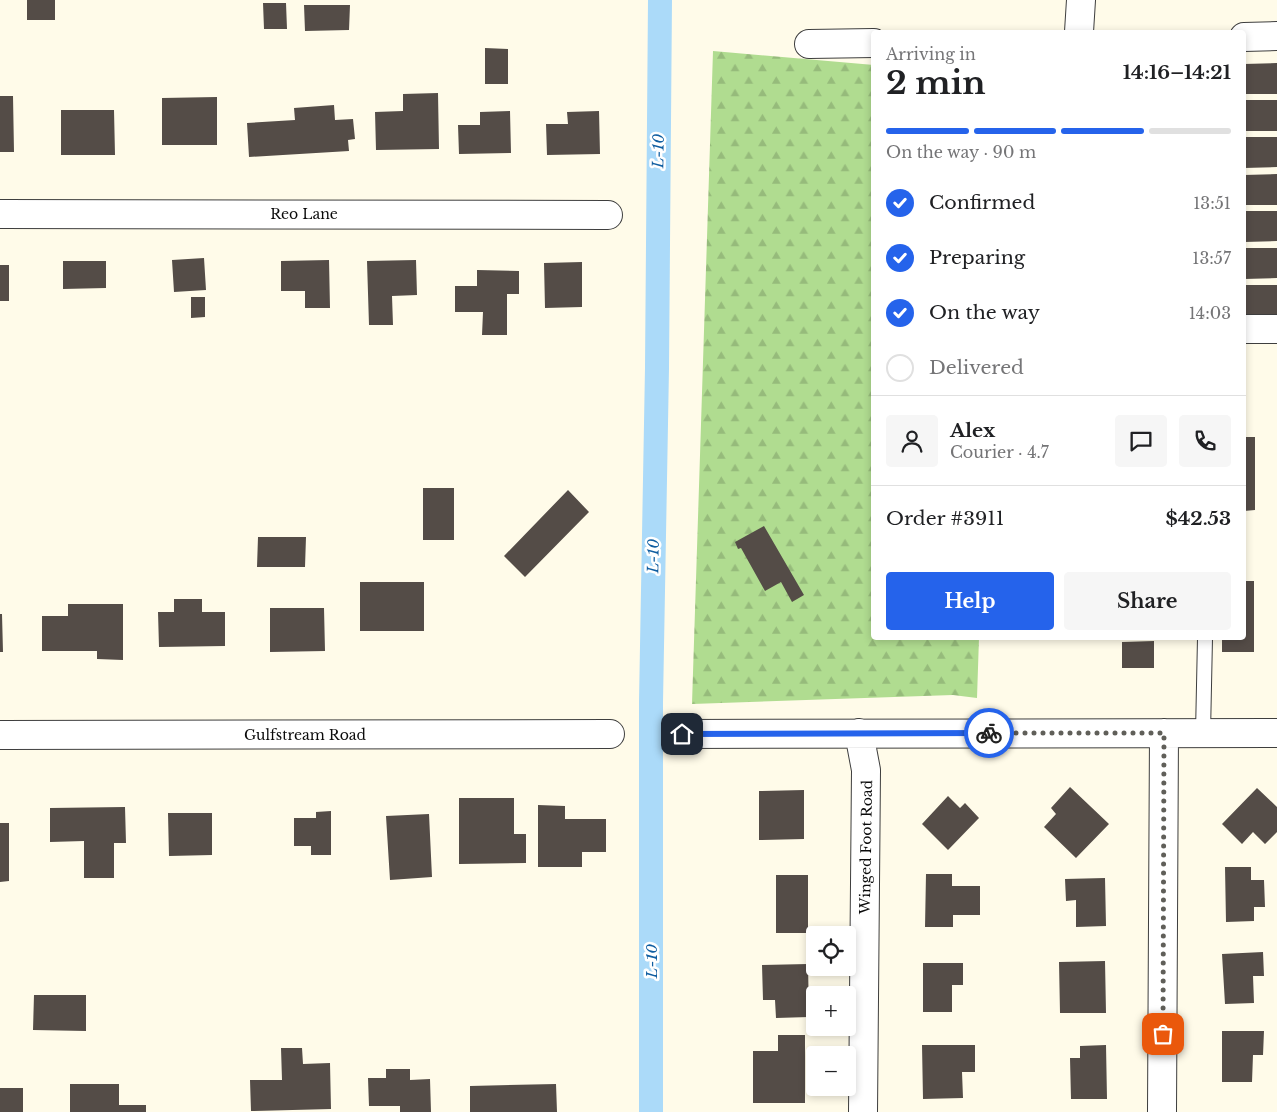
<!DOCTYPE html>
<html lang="en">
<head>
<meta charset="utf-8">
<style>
	:root { --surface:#fff; --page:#f6f6f6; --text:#202124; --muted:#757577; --line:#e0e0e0; --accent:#2563eb }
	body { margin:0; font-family:"Libre Baskerville",serif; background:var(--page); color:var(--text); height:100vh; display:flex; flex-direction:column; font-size:19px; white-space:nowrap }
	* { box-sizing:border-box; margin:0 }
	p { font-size:16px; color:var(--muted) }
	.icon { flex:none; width:28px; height:28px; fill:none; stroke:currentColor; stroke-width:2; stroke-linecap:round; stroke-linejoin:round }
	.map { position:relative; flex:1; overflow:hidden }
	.panel { position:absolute; left:871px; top:30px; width:375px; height:610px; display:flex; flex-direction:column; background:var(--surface); border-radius:5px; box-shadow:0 2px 8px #0003 }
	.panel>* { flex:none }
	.tools { position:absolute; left:806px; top:926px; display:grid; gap:10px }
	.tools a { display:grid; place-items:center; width:50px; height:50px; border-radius:5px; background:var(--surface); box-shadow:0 2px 8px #0003; font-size:25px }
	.pin { position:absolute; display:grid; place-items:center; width:42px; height:42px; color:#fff; margin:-21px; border-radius:10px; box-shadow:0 2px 8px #0006 }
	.courier { position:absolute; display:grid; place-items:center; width:50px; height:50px; margin:-25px; border:4px solid #2563eb; border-radius:50%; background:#fff; color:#222; box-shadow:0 1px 6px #0007 }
	.head em { font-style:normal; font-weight:700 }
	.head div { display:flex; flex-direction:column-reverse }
	.head { display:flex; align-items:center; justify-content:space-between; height:85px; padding:0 15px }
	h1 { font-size:32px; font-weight:700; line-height:38px }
	.bar { display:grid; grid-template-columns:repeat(4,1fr); gap:8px 5px; align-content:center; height:60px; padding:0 15px }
	.bar i { height:6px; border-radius:4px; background:var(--line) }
	.bar .current { background:var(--accent) }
	.bar p { grid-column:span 4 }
	.line { display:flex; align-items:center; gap:12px; padding:0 15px; border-top:1px solid var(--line) }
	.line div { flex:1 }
	.round { display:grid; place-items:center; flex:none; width:52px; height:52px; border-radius:5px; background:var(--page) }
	ol { padding:0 15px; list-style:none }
	li { display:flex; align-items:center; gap:15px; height:55px }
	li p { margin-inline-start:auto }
	li .icon { padding:5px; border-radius:50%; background:var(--accent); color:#fff; stroke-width:4 }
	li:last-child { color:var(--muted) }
	li i { width:28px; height:28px; border:2px solid var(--line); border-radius:50% }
	.primary-button { display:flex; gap:10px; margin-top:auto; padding:10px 15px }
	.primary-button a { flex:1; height:58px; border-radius:5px; background:var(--accent); color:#fff; font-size:20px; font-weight:700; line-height:58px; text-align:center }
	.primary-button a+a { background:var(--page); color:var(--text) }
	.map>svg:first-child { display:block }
</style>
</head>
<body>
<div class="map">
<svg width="1277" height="1112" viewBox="0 0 1277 1112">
	<defs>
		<pattern id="forest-firs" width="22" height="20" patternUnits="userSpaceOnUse" patternTransform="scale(1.25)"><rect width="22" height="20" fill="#b0dc90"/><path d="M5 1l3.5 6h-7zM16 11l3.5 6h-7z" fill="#96bb7b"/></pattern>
	</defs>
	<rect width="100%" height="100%" fill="#fffbe9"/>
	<path fill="url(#forest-firs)" d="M713,51L874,65V638H979L977,698L953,695L692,704Z"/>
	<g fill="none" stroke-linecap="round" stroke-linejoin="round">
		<path stroke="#abdaf9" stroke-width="24" d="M651,1112V702L657,368L660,0"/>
	</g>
	<path fill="#544c47" d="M27,0H55V20H27Z
		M263,3H286L287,29H264Z
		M304,5H350L349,30L305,31Z
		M485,48L508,49V84H485Z
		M1277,63V94H1244V64Z
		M438,93L439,149L376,150L375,112L403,111V94Z
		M0,96H13L14,152H0Z
		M217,97V145H162V98Z
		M1244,100H1277V131H1244Z
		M334,105L335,120L353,119L355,139L348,140L349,151L249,157L247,123L295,120L294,108Z
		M61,110H114L115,155H61Z
		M510,111L511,153L459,154L458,125H480V112Z
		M599,111L600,154L547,155L546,124H568L567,112Z
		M1244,137H1277V167L1244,168Z
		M1277,174V205H1244V175Z
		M1244,211H1277V241L1244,242Z
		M1244,248H1277V278L1244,279Z
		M204,258L206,290L174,292L172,260Z
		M329,260L330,308H305V291H281V261Z
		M416,260L417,295L392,296L393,325H369L367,261Z
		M63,261H106V288L63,289Z
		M582,262V307L545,308L544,263Z
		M0,265H9V301H0Z
		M477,270L519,271V294H507V335H482L483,312H455V286H477Z
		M1244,285H1277V316H1244Z
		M191,297H205V317L191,318Z
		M1244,409H1246V437H1255V510L1244,511Z
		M423,488H454V540H423Z
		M568,490L589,512L525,577L504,556Z
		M764,526L804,595L792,602L781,582L765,591L741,548L738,549L735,542Z
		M258,537H306L305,567H257Z
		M1244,581H1254V652H1222V638H1244Z
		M360,582H424V631H360Z
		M174,599H202V612H225V646L159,647L158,612H174Z
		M68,604H123V660L97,659V651H42V616H68Z
		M270,608H324L325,651L270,652Z
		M0,614H2L3,652H0Z
		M1154,641V668H1122V642Z
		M1070,787L1109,824L1076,858L1044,827L1056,814L1051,808Z
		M1257,788L1277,807V832L1265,844L1253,832L1242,844L1222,824Z
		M804,790V839L759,840V791Z
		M948,796L960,808L965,803L979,818L948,850L922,824Z
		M459,798H514V834H526V863L459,864Z
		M538,805L565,806V819H606V852H582V867H538Z
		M125,807L126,843H114V878H84V841L50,842V808Z
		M331,811V855H311V846H294V818H316V812Z
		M168,813H212V855L169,856Z
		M429,814L432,877L390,880L386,816Z
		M0,823H9V881L0,882Z
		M1225,867H1251V880H1264L1265,907H1254V921L1226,922Z
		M926,874H952V886H980V915H953V927H925Z
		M776,875H808V933H776Z
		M1105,878L1106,926L1076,927V900L1066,901L1065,879Z
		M1263,952L1264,976H1253L1254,1003L1225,1004L1222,954Z
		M1105,961L1106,1013H1060L1059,962Z
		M923,963H963V985H952V1012H923Z
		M808,964L809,1017L776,1018L775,1000H763L762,965Z
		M34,995H86V1031L33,1030Z
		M1222,1031H1264L1263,1055H1253L1252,1082H1222Z
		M778,1035H805V1103H753V1051H778Z
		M922,1045H975V1072H962L963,1098L923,1099Z
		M1106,1045L1107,1099H1071L1070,1058H1080V1046Z
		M281,1048H302L303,1064L330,1063L331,1109L251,1111L250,1080H282Z
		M386,1069H410V1080L430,1079L431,1112H400V1106H369L368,1078H386Z
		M70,1084H119V1105H146V1112H70Z
		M556,1084L557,1112H470V1086Z
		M0,1088H23V1112H0Z"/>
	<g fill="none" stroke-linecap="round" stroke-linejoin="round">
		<defs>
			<path id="service" d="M1203,733L1205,638"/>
			<path id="minor" d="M1079,32L1081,0
				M1244,37L1277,36
				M809,44L874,43
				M0,214L608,215
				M1244,329H1277
				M859,733L866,770L863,1112
				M682,734L1277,733
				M0,735L610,734
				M1162,1112L1164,733"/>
		</defs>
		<use href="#service" stroke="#3e3e3e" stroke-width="16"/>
		<use href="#minor" stroke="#3e3e3e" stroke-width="30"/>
		<use href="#service" stroke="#fff" stroke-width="14"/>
		<use href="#minor" stroke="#fff" stroke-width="28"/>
	</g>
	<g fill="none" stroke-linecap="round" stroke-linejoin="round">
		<path stroke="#605f59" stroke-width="5" stroke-dasharray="0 9" d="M989,733H1164L1163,1034"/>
		<path stroke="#2563eb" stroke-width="6" d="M682,734L989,733"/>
	</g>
	<g text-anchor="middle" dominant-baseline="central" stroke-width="5" stroke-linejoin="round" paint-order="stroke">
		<g font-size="14" fill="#0b0b0b" stroke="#fff">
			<text x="304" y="214">Reo Lane</text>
			<text x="305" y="735">Gulfstream Road</text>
			<text transform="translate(866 847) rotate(-89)">Winged Foot Road</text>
		</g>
		<g font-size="15" font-style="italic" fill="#105ea1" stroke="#fff">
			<text transform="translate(658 151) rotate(-89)">L-10</text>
			<text transform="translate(653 556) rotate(-89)">L-10</text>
			<text transform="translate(651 961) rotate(-90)">L-10</text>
		</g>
	</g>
</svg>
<div class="tools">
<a><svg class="icon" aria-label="locate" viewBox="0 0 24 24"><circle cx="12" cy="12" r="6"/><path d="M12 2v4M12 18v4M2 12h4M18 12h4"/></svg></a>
<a>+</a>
<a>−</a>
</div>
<div class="pin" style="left:1163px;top:1034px;background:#ea580c"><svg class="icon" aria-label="bag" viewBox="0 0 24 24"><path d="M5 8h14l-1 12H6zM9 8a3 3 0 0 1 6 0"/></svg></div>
<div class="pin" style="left:682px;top:734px;background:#1f2937"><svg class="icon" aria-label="home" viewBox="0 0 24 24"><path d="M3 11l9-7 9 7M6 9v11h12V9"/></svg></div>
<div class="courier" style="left:989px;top:733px"><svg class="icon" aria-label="bike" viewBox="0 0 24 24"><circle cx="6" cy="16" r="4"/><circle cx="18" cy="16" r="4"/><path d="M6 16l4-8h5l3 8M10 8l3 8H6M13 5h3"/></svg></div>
<section class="panel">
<div class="head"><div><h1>2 min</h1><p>Arriving in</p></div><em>14:16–14:21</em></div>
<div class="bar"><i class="current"></i><i class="current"></i><i class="current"></i><i></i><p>On the way · 90 m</p></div>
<ol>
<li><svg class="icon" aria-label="check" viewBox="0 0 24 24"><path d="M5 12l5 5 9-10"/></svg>Confirmed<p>13:51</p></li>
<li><svg class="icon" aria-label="check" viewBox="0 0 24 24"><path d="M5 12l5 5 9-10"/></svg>Preparing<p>13:57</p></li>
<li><svg class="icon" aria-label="check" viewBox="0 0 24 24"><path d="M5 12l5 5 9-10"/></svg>On the way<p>14:03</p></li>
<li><i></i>Delivered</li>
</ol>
<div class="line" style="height:90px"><a class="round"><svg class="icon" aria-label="person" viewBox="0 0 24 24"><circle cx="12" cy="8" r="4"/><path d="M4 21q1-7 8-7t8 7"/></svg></a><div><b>Alex</b><p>Courier · 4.7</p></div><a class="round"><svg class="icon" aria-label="chat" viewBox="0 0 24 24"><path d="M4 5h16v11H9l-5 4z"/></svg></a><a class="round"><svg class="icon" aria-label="phone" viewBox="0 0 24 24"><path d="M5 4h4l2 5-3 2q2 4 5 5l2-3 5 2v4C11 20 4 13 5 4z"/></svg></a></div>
<div class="line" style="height:65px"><div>Order #3911</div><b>$42.53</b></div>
<div class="primary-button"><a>Help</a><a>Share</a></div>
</section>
</div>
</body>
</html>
